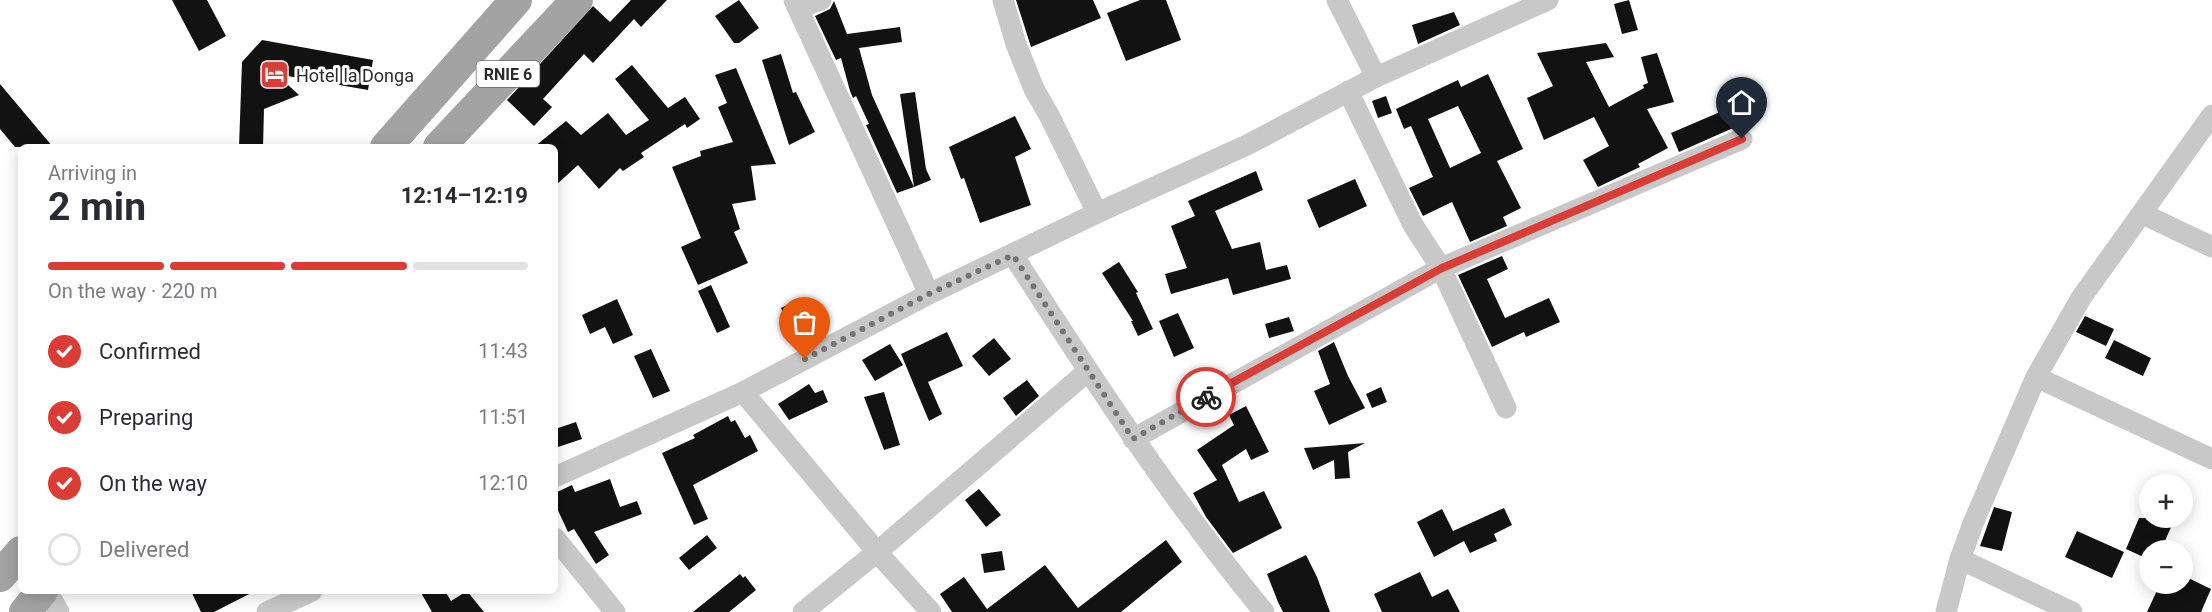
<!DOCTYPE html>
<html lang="en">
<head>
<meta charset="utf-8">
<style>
	:root { --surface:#fff; --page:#f2f2f3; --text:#2b2b33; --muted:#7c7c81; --line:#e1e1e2; --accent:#da3c36 }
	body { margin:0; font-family:Roboto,sans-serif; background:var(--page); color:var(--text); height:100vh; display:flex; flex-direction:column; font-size:22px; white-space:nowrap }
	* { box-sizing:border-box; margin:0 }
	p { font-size:20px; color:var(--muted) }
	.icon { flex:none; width:33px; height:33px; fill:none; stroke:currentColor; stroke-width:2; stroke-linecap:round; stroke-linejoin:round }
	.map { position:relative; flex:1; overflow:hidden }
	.sheet { position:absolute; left:18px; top:144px; width:540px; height:450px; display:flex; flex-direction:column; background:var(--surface); border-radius:9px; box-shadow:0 3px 15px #0003 }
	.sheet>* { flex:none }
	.buttons { position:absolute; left:2139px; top:474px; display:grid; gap:12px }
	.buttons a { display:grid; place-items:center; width:54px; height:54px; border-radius:50%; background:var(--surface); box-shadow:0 3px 15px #0003; font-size:30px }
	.pin { position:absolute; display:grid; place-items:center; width:51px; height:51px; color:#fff; margin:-62px -26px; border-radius:50% 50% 50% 0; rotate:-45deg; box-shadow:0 0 6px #0007 }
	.pin .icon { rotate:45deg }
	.courier { position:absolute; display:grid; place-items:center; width:60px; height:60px; margin:-30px; border:4px solid #da3c36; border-radius:50%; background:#fff; color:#222; box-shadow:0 2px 8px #0007 }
	.summary em { font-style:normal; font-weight:700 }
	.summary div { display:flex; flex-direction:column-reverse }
	.summary { display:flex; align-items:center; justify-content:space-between; height:102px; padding:0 30px }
	h1 { font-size:39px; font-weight:700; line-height:45px }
	.bar { display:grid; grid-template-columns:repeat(4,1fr); gap:9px 6px; align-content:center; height:72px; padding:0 30px }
	.bar i { height:8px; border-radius:4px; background:var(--line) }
	.bar .current { background:var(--accent) }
	.bar p { grid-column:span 4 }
	ol { padding:0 30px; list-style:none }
	li { display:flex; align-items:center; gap:18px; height:66px }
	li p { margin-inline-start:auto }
	li .icon { padding:6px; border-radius:50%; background:var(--accent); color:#fff; stroke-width:4 }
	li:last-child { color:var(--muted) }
	li i { width:33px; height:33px; border:3px solid var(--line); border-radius:50% }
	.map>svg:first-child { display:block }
</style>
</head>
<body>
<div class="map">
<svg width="2212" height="612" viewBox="0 0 2212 612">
	<rect width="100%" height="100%" fill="#fff"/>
	<path fill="#121212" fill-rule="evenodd" d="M172,0H207L226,36L199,51Z
		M631,0H667L641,27L634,19L593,63L584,54L543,99L552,107L534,126L507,100L593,6L610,22Z
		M739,0L759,28L739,43H734L715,16Z
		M1016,0H1093L1101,18L1031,47Z
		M1140,0H1166L1181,40L1126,61L1107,13Z
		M1629,0L1638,30L1622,34L1614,4Z
		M834,1L847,34L900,27L902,42L859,48L872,95L914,187L897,193L866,125L869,124L856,96L853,98L850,91L841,58L836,60L815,16L830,9Z
		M1454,12L1460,25L1418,44L1412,25Z
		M262,40L373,60L368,90L276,74L299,95L264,109L263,147H239L242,62Z
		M1606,43L1614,57L1586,62L1609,107L1644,88L1643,85L1648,83L1641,57L1657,53L1674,102L1647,109L1668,148L1638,164L1640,167L1598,187L1583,160L1609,146L1594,117L1544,140L1527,98L1553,86L1537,53Z
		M781,54L793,93L796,92L815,132L789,145L762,60Z
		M632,65L668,108L685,97L700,119L687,128L685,124L641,153L644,157L623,171L620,168L599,189L578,165L555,186V147H534L566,121L581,135L608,113L626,135L649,120L615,79Z
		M736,68L776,164L751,166L756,200L732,204L740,229L734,232L748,263L698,285L681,247L701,238L672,167L701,156L700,151L733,142L718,107L727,103L715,75Z
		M1488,74L1523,149L1497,161L1521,208L1503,217L1507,226L1470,242L1452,202L1423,216L1409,188L1433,177L1411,126L1404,129L1396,109L1458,80L1461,87ZM1458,106L1481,153L1450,168L1428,119Z
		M0,84L53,147H15L0,129Z
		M915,92L926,169L931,180L914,187L900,94Z
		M1386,96L1392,113L1378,118L1372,101Z
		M1734,106L1742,124L1679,152L1671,133Z
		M1015,116L1031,149L1015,157L1031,205L980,223L964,178L961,179L949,147Z
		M1256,171L1263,190L1215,211L1232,249L1260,242L1266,270L1287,265L1291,279L1233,295L1228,278L1171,294L1165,274L1187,268L1171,226L1195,216L1188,201Z
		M1355,179L1367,206L1319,228L1307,200Z
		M1502,256L1508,269L1487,279L1505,318L1549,298L1560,322L1526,337L1524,332L1492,347L1458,275Z
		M1119,262L1138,292L1136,293L1153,329L1138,336L1131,321H1133L1102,273Z
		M711,285L730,327L717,333L698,291Z
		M617,299L633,335L613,344L605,327L590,334L582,315Z
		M799,300L809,324L792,331L781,308Z
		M1178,313L1194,348L1174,357L1159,321Z
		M2085,316L2114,329L2106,346L2076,332Z
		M1289,317L1294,331L1269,338L1265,324Z
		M947,332L963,366L928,382L942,414L929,421L901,354Z
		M994,338L1011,359L989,376L972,356Z
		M2114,340L2151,358L2143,376L2105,358Z
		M1334,342L1348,376L1365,408L1329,425L1314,391L1330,384L1318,351Z
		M890,344L903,365L875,381L862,360Z
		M651,349L670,391L653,398L634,356Z
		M1027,380L1039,396L1016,416L1003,398Z
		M809,384L815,393L823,390L828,402L789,420L778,404Z
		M1381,387L1387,402L1372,408L1366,394Z
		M884,392L900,445L884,450L864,397Z
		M1246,406L1269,452L1251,460L1246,449L1222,465L1239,502L1264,491L1282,528L1233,553L1206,517L1193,493L1217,480L1197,450L1234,425L1229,415Z
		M728,416L731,422L735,420L745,438L750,435L758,451L693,485L708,519L694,525L662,453L695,438L693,435Z
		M576,422L582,439L555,448V429Z
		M1365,443L1348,452L1350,478L1335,479L1334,460L1313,470L1304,448Z
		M610,479L620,507L637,501L642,514L594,532L609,555L596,564L574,529L568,532L555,504V493L572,485L575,492Z
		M979,489L1001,515L986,527L965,500Z
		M1994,507L2012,512L2002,551L1980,546Z
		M1504,508L1512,525L1494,534L1497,541L1470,553L1464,541L1434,557L1417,522L1442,509L1453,531Z
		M2139,518H2175L2161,550H2150V560L2126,549Z
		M2077,531L2124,552L2112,578L2065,557Z
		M707,535L717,548L689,570L679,558Z
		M1166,540L1182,562L1121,612H952L940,594L964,577L987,609L1045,565L1078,608Z
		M1002,551L1005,570L984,573L981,554Z
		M1306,555L1317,577L1330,612H1283L1278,602L1267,574Z
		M1420,572L1432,597L1448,589L1460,612H1382L1374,594Z
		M740,574L743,578L745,576L756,590L729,612H693Z
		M2182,575L2211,589L2201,612H2147L2160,584H2182Z
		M191,591H255L214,612H201Z
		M420,591H445L451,601L467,591L484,612H432Z"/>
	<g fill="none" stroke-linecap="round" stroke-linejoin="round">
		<path stroke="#c8c8c8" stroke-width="21" d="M794,0L929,294
			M1003,0L1016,44L1034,89L1050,117L1097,213
			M1337,0L1376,77
			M798,8L821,0
			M1348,91L1413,225L1441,268L1506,408
			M2143,214L2212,247
			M1013,255C1092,378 1171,499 1264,612
			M2036,377L2212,459
			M743,392L877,552L931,612
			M1133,439L1441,268L1742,139
			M555,477L743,392L929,294L1097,213L1247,145L1376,77L1548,0
			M555,538L615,612
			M1960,559L2072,612
			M47,591L59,612
			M267,612L312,591
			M803,612L877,552L1088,371
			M1946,612L1960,559L1974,521L2036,377L2081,298L2212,115"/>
		<path stroke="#a3a3a3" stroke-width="32" d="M386,147L516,0
			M439,147L577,0
			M0,576L21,552
			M25,612L42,591"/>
	</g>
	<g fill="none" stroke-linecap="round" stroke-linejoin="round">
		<path stroke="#757575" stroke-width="6" stroke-dasharray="0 10.8" d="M805,359L929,294L1013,255L1133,439L1206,397"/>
		<path stroke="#da3c36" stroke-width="8" d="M1206,397L1442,268L1742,139"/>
	</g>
	<defs>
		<symbol id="hotel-square" viewBox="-11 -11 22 22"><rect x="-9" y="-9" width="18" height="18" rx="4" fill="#da3c36" stroke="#fff"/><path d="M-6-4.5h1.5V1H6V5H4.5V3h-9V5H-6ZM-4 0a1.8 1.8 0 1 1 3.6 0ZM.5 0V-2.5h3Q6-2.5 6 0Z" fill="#fff"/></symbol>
	</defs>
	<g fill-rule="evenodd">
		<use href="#hotel-square" x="258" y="58" width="33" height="33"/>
	</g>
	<g text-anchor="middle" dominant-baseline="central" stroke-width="6" stroke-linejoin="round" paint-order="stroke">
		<rect fill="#fff" stroke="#6b6b6b" stroke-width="1.5" x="476.5" y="61" width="63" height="26" rx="4.5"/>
		<g font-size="16" font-weight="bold" fill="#2b2b2b">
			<text x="508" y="74">RNIE 6</text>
		</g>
		<g font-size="18" fill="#2b2b2b" stroke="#fff" text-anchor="start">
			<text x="296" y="75">Hotel la Donga</text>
		</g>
	</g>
</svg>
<div class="buttons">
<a>+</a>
<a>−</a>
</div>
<div class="pin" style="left:805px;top:359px;background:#ea580c"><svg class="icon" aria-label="bag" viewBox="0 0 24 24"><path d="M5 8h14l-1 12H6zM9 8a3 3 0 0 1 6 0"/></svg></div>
<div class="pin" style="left:1742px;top:139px;background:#1f2937"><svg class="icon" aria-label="home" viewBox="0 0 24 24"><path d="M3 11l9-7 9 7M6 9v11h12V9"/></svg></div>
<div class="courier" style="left:1206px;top:397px"><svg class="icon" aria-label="bike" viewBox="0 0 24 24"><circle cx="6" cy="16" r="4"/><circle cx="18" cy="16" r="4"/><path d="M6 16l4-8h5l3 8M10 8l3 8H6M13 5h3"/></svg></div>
<section class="sheet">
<div class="summary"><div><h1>2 min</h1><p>Arriving in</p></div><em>12:14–12:19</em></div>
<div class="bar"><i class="current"></i><i class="current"></i><i class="current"></i><i></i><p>On the way · 220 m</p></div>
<ol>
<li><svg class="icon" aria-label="check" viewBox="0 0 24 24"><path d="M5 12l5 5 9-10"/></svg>Confirmed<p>11:43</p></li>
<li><svg class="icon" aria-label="check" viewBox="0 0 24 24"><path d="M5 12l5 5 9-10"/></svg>Preparing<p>11:51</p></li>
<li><svg class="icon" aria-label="check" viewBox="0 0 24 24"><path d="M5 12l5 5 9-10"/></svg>On the way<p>12:10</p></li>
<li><i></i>Delivered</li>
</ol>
</section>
</div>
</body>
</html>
